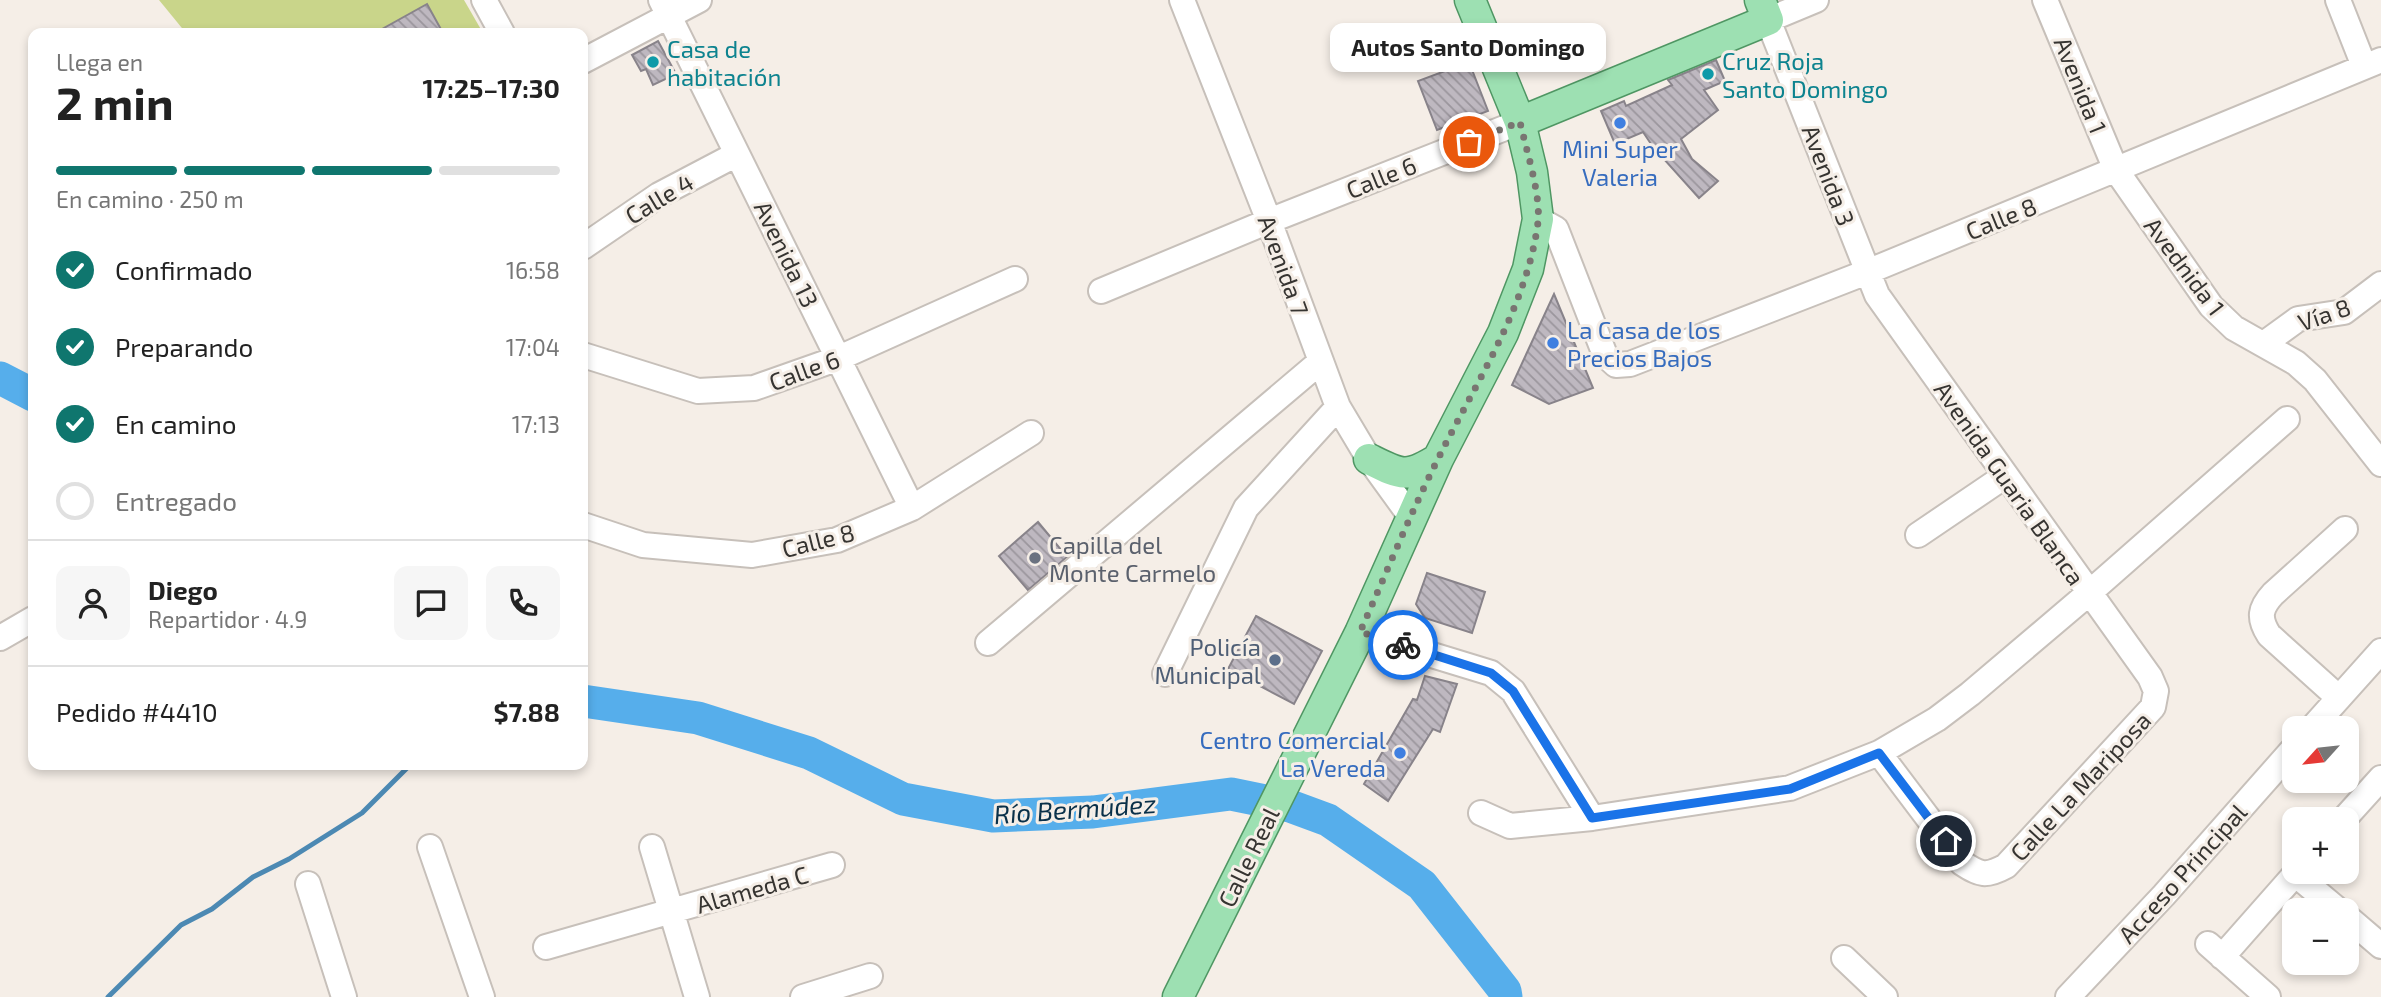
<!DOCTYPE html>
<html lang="es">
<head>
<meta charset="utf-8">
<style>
	:root { --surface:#fff; --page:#f6f6f6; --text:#222; --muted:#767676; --line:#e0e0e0; --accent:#0f766e }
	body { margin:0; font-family:"Exo 2",sans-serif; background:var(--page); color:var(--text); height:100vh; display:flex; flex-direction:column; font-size:26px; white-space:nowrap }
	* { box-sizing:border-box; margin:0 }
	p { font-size:23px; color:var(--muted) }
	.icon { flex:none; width:38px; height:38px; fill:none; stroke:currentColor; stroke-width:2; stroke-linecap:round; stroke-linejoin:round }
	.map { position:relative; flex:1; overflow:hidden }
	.details { position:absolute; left:28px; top:28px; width:560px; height:742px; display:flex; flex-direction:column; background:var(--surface); border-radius:14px; box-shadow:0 4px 10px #0003 }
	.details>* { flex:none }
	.needle { width:46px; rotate:243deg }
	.buttons { position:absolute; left:2282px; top:716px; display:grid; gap:14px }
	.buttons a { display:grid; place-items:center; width:77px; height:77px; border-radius:14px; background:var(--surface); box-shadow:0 4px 10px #0003; font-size:35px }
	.pin { position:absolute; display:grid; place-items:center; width:60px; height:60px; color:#fff; margin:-30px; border:4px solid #fff; border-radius:50%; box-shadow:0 2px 7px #0007 }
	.courier { position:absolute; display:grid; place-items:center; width:70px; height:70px; margin:-35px; border:5px solid #1a73e8; border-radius:50%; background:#fff; color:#222; box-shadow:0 2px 9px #0007 }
	.bubble { position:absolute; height:49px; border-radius:14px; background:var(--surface); box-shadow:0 4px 10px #0003; font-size:23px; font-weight:700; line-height:49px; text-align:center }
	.headline em { font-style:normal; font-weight:700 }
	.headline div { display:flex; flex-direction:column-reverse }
	.headline { display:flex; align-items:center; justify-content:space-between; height:119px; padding:0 28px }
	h1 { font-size:46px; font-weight:700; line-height:52px }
	.bar { display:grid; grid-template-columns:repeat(4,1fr); gap:10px 7px; align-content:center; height:84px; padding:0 28px }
	.bar i { height:9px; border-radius:5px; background:var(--line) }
	.bar .active { background:var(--accent) }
	.bar p { grid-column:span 4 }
	.line { display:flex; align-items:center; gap:18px; padding:0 28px; border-top:2px solid var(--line) }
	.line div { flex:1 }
	.round { display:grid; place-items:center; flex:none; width:74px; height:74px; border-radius:14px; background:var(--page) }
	ol { padding:0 28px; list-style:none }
	li { display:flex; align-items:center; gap:21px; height:77px }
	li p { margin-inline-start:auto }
	li .icon { padding:7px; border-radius:50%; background:var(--accent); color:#fff; stroke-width:4 }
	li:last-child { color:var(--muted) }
	li i { width:38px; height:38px; border:4px solid var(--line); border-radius:50% }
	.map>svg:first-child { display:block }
</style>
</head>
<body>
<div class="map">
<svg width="2381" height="997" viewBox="0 0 2381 997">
	<defs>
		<pattern id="building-back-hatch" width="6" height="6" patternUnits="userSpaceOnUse" patternTransform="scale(1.75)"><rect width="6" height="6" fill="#beb8c0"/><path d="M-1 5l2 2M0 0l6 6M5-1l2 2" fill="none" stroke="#9b969d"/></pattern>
	</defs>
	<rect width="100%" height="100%" fill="#f5eee7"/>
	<path fill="#c9d58a" d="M159,0H464L483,33H186Z"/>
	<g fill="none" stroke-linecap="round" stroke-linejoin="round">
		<path stroke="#4c89b3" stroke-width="5" d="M108,997L181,925L212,909L253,877L289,859L362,813L410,765"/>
		<path stroke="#56aeeb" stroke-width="33" d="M0,378L33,395
			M583,701L698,718L809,753L903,799L993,816L1093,812L1231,794L1290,806L1328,820L1422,885L1505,991L1506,997"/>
	</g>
	<path fill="url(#building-back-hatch)" stroke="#88838a" stroke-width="2" d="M427,4L443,33H375Z
		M658,41L676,74L653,85L646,69L641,71L632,55Z
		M1716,60L1725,81L1704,90L1718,110L1681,139L1692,159L1718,181L1699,198L1653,147L1643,132L1615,144L1601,111L1624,101L1626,106L1672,85L1668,80Z
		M1469,62L1488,111L1437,130L1418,81Z
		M1554,294L1593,388L1549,404L1512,385Z
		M1038,522L1067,557L1028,590L999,556Z
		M1427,573L1485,592L1472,633L1425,618L1416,604Z
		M1256,616L1322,651L1294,704L1228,669Z
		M1425,676L1457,684L1440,732L1433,729L1388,801L1364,784L1413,699L1417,700Z"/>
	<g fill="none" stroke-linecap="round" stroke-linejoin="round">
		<defs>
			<path id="minor" d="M484,0L502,33
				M661,0L912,508
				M1182,0L1269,221L1338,407L1369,459L1411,517
				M1816,0L1768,20L1877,295L2150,677L2156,691L2153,707L2006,866C1986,877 1980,875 1962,863L1879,753
				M2045,0L2116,170L2211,306L2234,328L2296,363L2315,380L2381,464
				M2338,0L2364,66
				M583,61L699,0
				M1538,219L1556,229L1605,355L1616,365L1630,364L1867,272L2381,60
				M583,247L659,195L737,154
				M1101,291L1269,221L1520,122
				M2265,343L2298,319L2344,312L2381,284
				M583,355L698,391L754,388L839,358L1015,279
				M583,525L643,545L752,555L837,540L912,508L1031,433
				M1918,535L2005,476
				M1360,633L1491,673L1513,691L1592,818
				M0,638L33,619
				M988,643L1320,362
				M1165,674L1246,508L1338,407
				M2339,698L2269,635C2258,618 2260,608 2273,594L2345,529
				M2312,728L2381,651
				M1481,813L1510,826L1592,818L1790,788L1879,753L1937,719L1970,694L2089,593L2287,419
				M2344,819L2381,778
				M430,847L482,997
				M652,847L697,997
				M2295,874L2338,910
				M308,884L344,997
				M2347,917L2381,946
				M2208,944L2268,997
				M546,947L832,865
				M2222,957L2297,872
				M1844,958L1885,997
				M803,997L870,976
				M2068,997L2164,895L2294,748"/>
			<path id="major" d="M1520,122L1768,20L1760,0
				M1369,459C1401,475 1406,479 1438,459
				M1178,997L1360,633L1438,459L1503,333L1528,269L1538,219L1532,172L1520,122L1470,0"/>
		</defs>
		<use href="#minor" stroke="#c7c0ba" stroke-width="28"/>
		<use href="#major" stroke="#4f9663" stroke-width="33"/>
		<use href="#minor" stroke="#fff" stroke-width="24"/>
		<use href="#major" stroke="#9de0b2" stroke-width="30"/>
	</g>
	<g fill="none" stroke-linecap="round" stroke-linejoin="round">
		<path stroke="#797571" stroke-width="7" stroke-dasharray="0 12.6" d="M1403,645L1360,632C1386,574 1410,514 1439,457C1476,382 1527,307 1538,222C1541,195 1526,149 1520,122L1469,142"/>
		<path stroke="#1a73e8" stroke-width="9" d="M1403,645L1491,673L1513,691L1592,818L1790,789L1879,753L1946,841"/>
	</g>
	<g fill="#0f9aa8" stroke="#f5eee7" stroke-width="2.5">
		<circle cx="653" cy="62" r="7"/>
		<circle cx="1708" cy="74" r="7"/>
	</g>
	<g fill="#3f7fe0" stroke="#f5eee7" stroke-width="2.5">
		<circle cx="1620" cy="123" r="7"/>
		<circle cx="1553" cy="343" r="7"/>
		<circle cx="1400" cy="753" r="7"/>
	</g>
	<circle fill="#6b7280" stroke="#f5eee7" stroke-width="2.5" cx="1035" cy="558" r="7"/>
	<circle fill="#5c6f8a" stroke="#f5eee7" stroke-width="2.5" cx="1275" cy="660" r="7"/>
	<g text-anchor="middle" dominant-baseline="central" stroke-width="6" stroke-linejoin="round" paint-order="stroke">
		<g font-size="24" fill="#0d838f" stroke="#f5eee7" text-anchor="start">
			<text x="667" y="48">Casa de<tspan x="667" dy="28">habitación</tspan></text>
			<text x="1722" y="60">Cruz Roja<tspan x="1722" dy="28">Santo Domingo</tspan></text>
		</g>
		<g font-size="24" fill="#363431" stroke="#f5eee7">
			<text transform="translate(2081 85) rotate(68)">Avenida 1</text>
			<text transform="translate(1829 175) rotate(69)">Avenida 3</text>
			<text transform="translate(1381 177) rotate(-22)">Calle 6</text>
			<text transform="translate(659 198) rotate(-31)">Calle 4</text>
			<text transform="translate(2001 218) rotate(-22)">Calle 8</text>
			<text transform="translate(787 254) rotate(64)">Avenida 13</text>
			<text transform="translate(1284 265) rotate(70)">Avenida 7</text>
			<text transform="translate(2185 266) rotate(53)">Avednida 1</text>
			<text transform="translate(2324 314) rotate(-19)">Vía 8</text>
			<text transform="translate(804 370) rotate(-20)">Calle 6</text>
			<text transform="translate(2010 483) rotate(55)">Avenida Guaria Blanca</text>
			<text transform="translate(818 540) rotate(-14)">Calle 8</text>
			<text transform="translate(2080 786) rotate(-47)">Calle La Mariposa</text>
			<text transform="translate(1248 857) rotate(-64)">Calle Real</text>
			<text transform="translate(2182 873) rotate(-48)">Acceso Principal</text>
			<text transform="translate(752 889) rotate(-16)">Alameda C</text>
		</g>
		<g font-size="24" fill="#366cbe" stroke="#f5eee7">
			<text x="1620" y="148">Mini Super<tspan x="1620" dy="28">Valeria</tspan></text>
			<text x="1567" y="329" text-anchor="start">La Casa de los<tspan x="1567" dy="28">Precios Bajos</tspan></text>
			<text x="1386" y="739" text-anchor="end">Centro Comercial<tspan x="1386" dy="28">La Vereda</tspan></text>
		</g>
		<g font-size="24" fill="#5b616d" stroke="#f5eee7" text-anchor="start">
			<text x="1049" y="544">Capilla del<tspan x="1049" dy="28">Monte Carmelo</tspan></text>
		</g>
		<g font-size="24" fill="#4e5e75" stroke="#f5eee7" text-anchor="end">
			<text x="1261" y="646">Policía<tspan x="1261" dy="28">Municipal</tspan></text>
		</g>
		<g font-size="26" font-style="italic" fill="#093049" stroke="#f5eee7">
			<text transform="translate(1075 808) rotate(-4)">Río Bermúdez</text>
		</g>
	</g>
</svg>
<div class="buttons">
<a><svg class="needle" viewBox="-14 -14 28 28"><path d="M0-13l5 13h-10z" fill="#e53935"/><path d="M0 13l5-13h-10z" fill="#767676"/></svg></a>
<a>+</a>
<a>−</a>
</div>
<div class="pin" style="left:1469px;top:142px;background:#ea580c"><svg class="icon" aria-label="bag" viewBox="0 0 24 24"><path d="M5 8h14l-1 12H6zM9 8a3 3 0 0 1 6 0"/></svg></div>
<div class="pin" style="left:1946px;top:841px;background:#1f2937"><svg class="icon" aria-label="home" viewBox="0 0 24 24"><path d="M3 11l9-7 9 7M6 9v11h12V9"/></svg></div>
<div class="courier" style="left:1403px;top:645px"><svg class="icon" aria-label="bike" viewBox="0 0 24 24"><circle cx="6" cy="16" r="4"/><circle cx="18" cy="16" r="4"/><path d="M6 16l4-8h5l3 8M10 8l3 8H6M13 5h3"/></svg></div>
<div class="bubble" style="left:1330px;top:23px;width:276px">Autos Santo Domingo</div>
<section class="details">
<div class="headline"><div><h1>2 min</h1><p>Llega en</p></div><em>17:25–17:30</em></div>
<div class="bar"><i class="active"></i><i class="active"></i><i class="active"></i><i></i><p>En camino · 250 m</p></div>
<ol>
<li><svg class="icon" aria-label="check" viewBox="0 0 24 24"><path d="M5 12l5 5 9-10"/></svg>Confirmado<p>16:58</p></li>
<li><svg class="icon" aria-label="check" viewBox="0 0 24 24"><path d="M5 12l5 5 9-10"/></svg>Preparando<p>17:04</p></li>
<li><svg class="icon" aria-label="check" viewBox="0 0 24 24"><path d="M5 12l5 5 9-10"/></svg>En camino<p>17:13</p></li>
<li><i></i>Entregado</li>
</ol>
<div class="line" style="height:126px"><a class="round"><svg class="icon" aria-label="person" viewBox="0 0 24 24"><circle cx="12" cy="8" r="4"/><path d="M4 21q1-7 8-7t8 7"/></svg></a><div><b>Diego</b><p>Repartidor · 4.9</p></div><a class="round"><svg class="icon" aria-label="chat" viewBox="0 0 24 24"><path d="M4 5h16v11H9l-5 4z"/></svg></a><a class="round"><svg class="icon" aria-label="phone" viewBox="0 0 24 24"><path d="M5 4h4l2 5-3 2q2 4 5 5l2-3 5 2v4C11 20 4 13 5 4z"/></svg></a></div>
<div class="line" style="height:91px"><div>Pedido #4410</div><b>$7.88</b></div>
</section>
</div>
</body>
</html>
